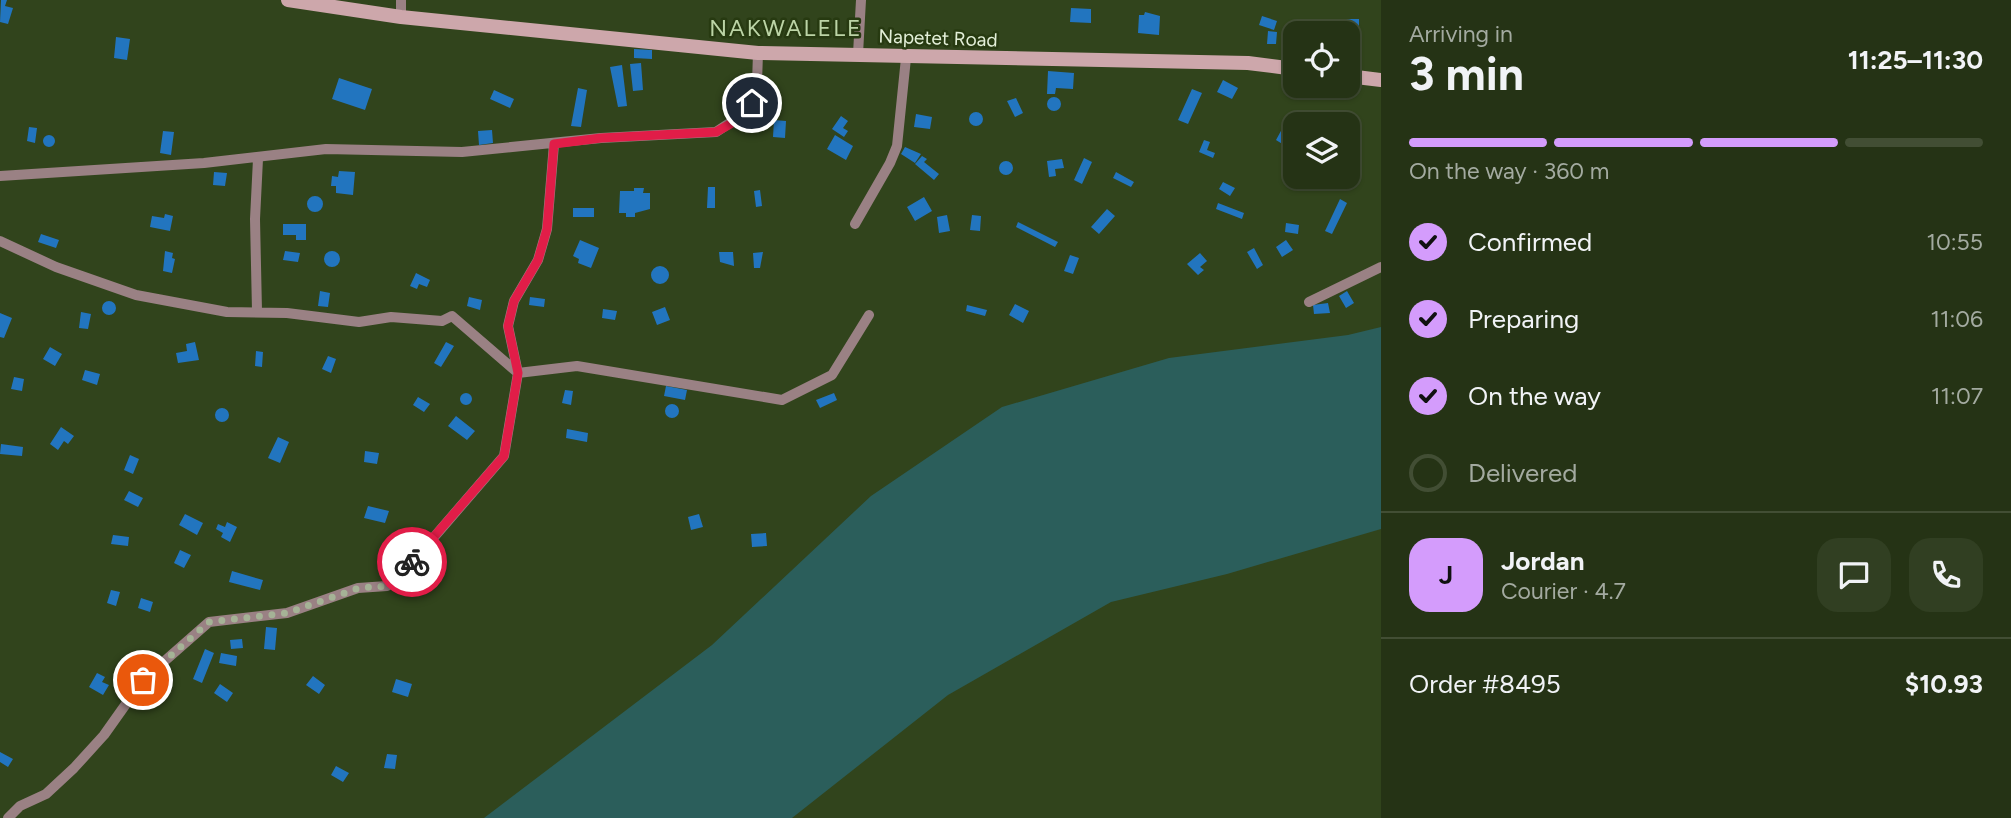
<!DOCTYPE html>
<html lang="en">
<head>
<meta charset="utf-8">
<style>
	:root { --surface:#253315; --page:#313f22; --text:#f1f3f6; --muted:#a3aaa0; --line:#424e34; --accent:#d49cfc }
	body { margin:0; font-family:Figtree,sans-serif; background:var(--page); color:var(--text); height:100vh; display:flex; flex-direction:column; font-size:26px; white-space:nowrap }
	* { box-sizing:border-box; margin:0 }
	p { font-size:23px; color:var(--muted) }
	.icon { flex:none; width:38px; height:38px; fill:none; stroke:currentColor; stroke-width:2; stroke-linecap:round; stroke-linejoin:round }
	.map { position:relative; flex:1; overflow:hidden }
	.drawer { display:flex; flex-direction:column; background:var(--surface); width:630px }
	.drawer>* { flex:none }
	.controls { position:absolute; left:1283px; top:21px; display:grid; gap:14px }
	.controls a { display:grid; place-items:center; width:77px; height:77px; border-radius:14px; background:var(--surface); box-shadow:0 2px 5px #0004,0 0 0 2px var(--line); font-size:35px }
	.pin { position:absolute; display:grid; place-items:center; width:60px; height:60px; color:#fff; margin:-30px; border:4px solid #fff; border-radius:50%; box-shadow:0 2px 7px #0007 }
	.courier { position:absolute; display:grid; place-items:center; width:70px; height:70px; margin:-35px; border:5px solid #e11d48; border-radius:50%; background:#fff; color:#222; box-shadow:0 2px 9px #0007 }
	.overview em { font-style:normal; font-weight:700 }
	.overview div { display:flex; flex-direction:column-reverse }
	.overview { display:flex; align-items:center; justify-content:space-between; height:119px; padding:0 28px }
	h1 { font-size:46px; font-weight:700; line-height:52px }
	.bar { display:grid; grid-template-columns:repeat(4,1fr); gap:10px 7px; align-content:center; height:84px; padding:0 28px }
	.bar i { height:9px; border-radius:5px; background:var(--line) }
	.bar .on { background:var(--accent) }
	.bar p { grid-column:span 4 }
	.line { display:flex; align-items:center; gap:18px; padding:0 28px; border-top:2px solid var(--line) }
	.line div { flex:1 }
	.round { display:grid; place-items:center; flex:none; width:74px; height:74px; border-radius:21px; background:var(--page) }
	ol { padding:0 28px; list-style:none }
	li { display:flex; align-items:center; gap:21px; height:77px }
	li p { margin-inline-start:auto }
	li .icon { padding:7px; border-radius:50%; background:var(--accent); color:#111; stroke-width:4 }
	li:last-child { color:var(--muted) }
	li i { width:38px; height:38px; border:4px solid var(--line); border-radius:50% }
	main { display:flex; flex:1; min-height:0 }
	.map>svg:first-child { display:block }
</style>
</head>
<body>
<main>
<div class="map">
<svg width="1381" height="818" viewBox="0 0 1381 818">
	<rect width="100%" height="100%" fill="#31441c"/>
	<path fill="#2b5e5b" d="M1381,327V529L1227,574L1111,602L948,695L792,818H484L712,645L871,496L1002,407L1169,358L1348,335Z"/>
	<path fill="#2275bf" d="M1,0H7L5,6L13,8L8,24L0,22Z
		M1071,8L1091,9V23L1070,22Z
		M1145,12L1160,16L1159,35L1138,33L1139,15H1144Z
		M1262,16L1277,21L1274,30L1259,25Z
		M1346,19H1359V29L1345,28Z
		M1304,21H1320V33H1305Z
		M1268,31L1277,32L1276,44H1267Z
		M116,37L130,39L127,60L114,58Z
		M634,49L652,50V59L634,58Z
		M641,63L643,90L633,91L630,64Z
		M622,65L627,106L618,107L610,67Z
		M1048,71L1074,73L1073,89L1056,88L1055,94H1047Z
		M339,78L372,89L365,110L332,99Z
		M1223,80L1238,88L1232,99L1217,92Z
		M578,88L587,90L581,127L571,126Z
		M1192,89L1202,93L1188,124L1178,120Z
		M494,90L514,99L510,108L490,99Z
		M1047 104a7 7 0 1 1 14 0a7 7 0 1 1-14 0Z
		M1016,98L1023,113L1015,117L1007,101Z
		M969 119a7 7 0 1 1 14 0a7 7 0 1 1-14 0Z
		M916,114L932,117L930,129L914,127Z
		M841,116L848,121L843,128L848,131L844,137L832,129Z
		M774,120L786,121L785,138L773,137Z
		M29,127L37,128L35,143L27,141Z
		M1282,129L1291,133L1284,145L1276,140Z
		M492,130L493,143L479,145L478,131Z
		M163,131L174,132L171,155L160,153Z
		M43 141a6 6 0 1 1 12 0a6 6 0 1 1-12 0Z
		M835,135L853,146L846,160L827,149Z
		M1204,140L1210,142L1207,150L1215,153L1213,158L1199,152Z
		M905,147L921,154L915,163L901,154Z
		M922,156L927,159L924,162L939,174L934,180L915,164Z
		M1084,158L1092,162L1082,184L1074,180Z
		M1062,159L1064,168L1055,169L1056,176L1049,177L1047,161Z
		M999 168a7 7 0 1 1 14 0a7 7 0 1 1-14 0Z
		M339,171L355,172L353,195L336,193V186H331L332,176L338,177Z
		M214,172L227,173L225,186L213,185Z
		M1116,172L1134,182L1131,187L1113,178Z
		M1321,177H1335L1343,182L1338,189Z
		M1223,182L1235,188L1230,196L1219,189Z
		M708,187H715V208H707Z
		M634,188H644L643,193H650V209L635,213V217H626V213H619L620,191H634Z
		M760,190L762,206L756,207L754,191Z
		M307 204a8 8 0 1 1 16 0a8 8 0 1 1-16 0Z
		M924,197L932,211L915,221L907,207Z
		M1340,199L1347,203L1332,234L1325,231Z
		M1218,203L1244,213L1242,219L1216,209Z
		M573,208H594V217H573Z
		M1107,209L1115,216L1099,234L1091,227Z
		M165,214L173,216L170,231L150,227L152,216L164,218Z
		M947,215L950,231L939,233L937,217Z
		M972,215L981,216L980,231L970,230Z
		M1018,222L1058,242L1055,247L1016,227Z
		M1286,223L1299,225L1298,234L1285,232Z
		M283,224H306V240H296V235H283Z
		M41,234L59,240L56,248L38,242Z
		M580,240L599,248L591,268L578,263L579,259L573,256Z
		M1286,240L1293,250L1282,257L1276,247Z
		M1254,248L1263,265L1257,269L1247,252Z
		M324 259a8 8 0 1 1 16 0a8 8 0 1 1-16 0Z
		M165,251L173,253L172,258L175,259L172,273L163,271Z
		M285,251L300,253L298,262L283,260Z
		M719,252H733L734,266L720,262Z
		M763,252L760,268H754L753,253Z
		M1200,253L1207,261L1200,267L1204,270L1198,275L1187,264Z
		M1070,255L1079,258L1073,274L1064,271Z
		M651 275a9 9 0 1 1 18 0a9 9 0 1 1-18 0Z
		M416,273L430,280L427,287L419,284L417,289L410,286Z
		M320,291L330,293L328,307L318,306Z
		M1347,291L1354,303L1346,308L1339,296Z
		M469,297L482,300L480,310L467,306Z
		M530,297L545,299L544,307L529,305Z
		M102 308a7 7 0 1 1 14 0a7 7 0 1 1-14 0Z
		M1328,303L1330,313L1314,314L1313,305Z
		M1015,304L1029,311L1023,323L1009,315Z
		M967,305L987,310L985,316L966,311Z
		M665,307L670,320L657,325L652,312Z
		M603,309L617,311L615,320L602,318Z
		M81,312L91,314L88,329L79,328Z
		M0,313L12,318L4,338L0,337Z
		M195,342L199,360L178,363L176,353L187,351L186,344Z
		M446,342L454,346L441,367L434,363Z
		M50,347L62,354L55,366L43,359Z
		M256,351L263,352L262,367L255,366Z
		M328,356L336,359L331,373L322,369Z
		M85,370L100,374L97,385L82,380Z
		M14,377L24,379L22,391L11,389Z
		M666,386L687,390L685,400L664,396Z
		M565,390L573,391L571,405L562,403Z
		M834,393L837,400L820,408L816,400Z
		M460 399a6 6 0 1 1 12 0a6 6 0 1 1-12 0Z
		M418,397L430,404L424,412L413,405Z
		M665 411a7 7 0 1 1 14 0a7 7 0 1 1-14 0Z
		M215 415a7 7 0 1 1 14 0a7 7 0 1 1-14 0Z
		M456,416L475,431L467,440L448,426Z
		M61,427L74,436L68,444L64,441L58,450L50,444Z
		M567,429L588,433L587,442L566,438Z
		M278,437L289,442L280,463L268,458Z
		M1,444L23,447L22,456L0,454Z
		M365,451L379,453L377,464L364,462Z
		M130,455L139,459L133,474L124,470Z
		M129,491L143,498L138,507L124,500Z
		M368,506L389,511L385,523L364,518Z
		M185,514L203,523L197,535L179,525Z
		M699,514L703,527L691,530L688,517Z
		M227,522L237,527L230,542L221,537L223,533L216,529L218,524L225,527Z
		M766,533L767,546L752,547L751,534Z
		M113,535L129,537L128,546L111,544Z
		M180,550L191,555L184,568L174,563Z
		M232,571L263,580L260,590L229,582Z
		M111,590L120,592L116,606L107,603Z
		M141,598L153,602L150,612L138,608Z
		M266,627L277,628L275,650L264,649Z
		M242,639L243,648L231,649L230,640Z
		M205,649L214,653L202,683L193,679Z
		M221,653L237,656L236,666L219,663Z
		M97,673L105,677L102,682L109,685L103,695L89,687Z
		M313,676L325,685L319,694L306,685Z
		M396,679L412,684L408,697L392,692Z
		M220,684L233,693L227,702L214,693Z
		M0,752L13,759L8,767L0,762Z
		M387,754L397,755L395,769L384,768Z
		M336,766L349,773L343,782L331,775Z"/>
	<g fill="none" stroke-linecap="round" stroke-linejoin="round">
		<path stroke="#9a8184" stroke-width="10" d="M401,0V17
			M858,54L861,0
			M0,176L204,163L326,149L462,152L601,138L716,132L748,111L757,83L758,53
			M855,224L890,163L897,146L906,58
			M0,241L56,267L136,295L227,312L287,313L359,322L391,317L442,321L452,316L518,373L577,366L782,400L832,375L869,315
			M1309,302L1381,267
			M257,311L255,219L258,159
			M8,818L20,806L46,794L74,768L104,735L143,680L209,622L287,613L358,588L387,586L397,580L504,456L518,373L508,326L514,301L538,260L547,229L554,144"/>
		<path stroke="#cda7ab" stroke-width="14" d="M288,0L401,17L758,53L1248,63L1295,69
			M1348,76L1381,80"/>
	</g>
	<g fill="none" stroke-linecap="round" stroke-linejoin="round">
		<path stroke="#a5b396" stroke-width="7" stroke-dasharray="0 12.6" d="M143,680L209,622L287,613L359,588L387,586L397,580L412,562"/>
		<path stroke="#e11d48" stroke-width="9" d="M412,562L504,456L518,373L508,326L514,301L538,260L547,229L554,144L601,138L716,132L741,118L752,103"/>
	</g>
	<g text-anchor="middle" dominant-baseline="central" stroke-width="5" stroke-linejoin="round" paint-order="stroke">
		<g font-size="19" fill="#e3efd8" stroke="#273a11">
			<text transform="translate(938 38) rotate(2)">Napetet Road</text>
		</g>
		<g font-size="23" letter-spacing="2" fill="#bcd4a6" stroke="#273a11">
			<text x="786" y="28">NAKWALELE</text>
		</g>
	</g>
</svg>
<div class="controls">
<a><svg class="icon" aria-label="locate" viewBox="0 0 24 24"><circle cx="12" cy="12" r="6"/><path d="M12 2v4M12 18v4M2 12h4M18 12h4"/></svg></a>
<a><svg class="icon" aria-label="layers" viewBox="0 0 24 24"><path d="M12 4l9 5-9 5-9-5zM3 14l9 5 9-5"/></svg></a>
</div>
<div class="pin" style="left:143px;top:680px;background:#ea580c"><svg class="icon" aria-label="bag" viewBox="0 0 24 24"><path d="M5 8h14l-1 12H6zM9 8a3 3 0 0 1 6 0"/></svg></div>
<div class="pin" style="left:752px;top:103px;background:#1f2937"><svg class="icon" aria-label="home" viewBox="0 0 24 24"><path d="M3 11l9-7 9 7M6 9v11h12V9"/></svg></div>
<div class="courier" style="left:412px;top:562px"><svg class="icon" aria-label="bike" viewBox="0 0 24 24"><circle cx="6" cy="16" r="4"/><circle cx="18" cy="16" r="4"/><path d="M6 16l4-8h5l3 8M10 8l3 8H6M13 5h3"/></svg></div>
</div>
<section class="drawer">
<div class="overview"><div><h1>3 min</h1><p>Arriving in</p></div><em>11:25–11:30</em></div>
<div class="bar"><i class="on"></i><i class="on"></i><i class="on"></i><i></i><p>On the way · 360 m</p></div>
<ol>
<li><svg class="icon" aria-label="check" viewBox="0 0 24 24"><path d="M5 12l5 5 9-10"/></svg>Confirmed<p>10:55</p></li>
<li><svg class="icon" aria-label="check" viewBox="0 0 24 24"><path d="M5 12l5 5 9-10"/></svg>Preparing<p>11:06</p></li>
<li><svg class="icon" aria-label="check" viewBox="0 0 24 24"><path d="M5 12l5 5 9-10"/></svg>On the way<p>11:07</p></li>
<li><i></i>Delivered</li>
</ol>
<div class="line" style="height:126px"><b class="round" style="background:var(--accent);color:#111">J</b><div><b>Jordan</b><p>Courier · 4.7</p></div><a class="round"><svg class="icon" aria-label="chat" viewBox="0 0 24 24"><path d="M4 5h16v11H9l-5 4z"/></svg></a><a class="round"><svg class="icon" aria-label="phone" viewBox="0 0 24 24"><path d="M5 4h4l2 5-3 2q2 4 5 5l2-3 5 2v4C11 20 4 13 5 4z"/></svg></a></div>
<div class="line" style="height:91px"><div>Order #8495</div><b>$10.93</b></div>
</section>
</main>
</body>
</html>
